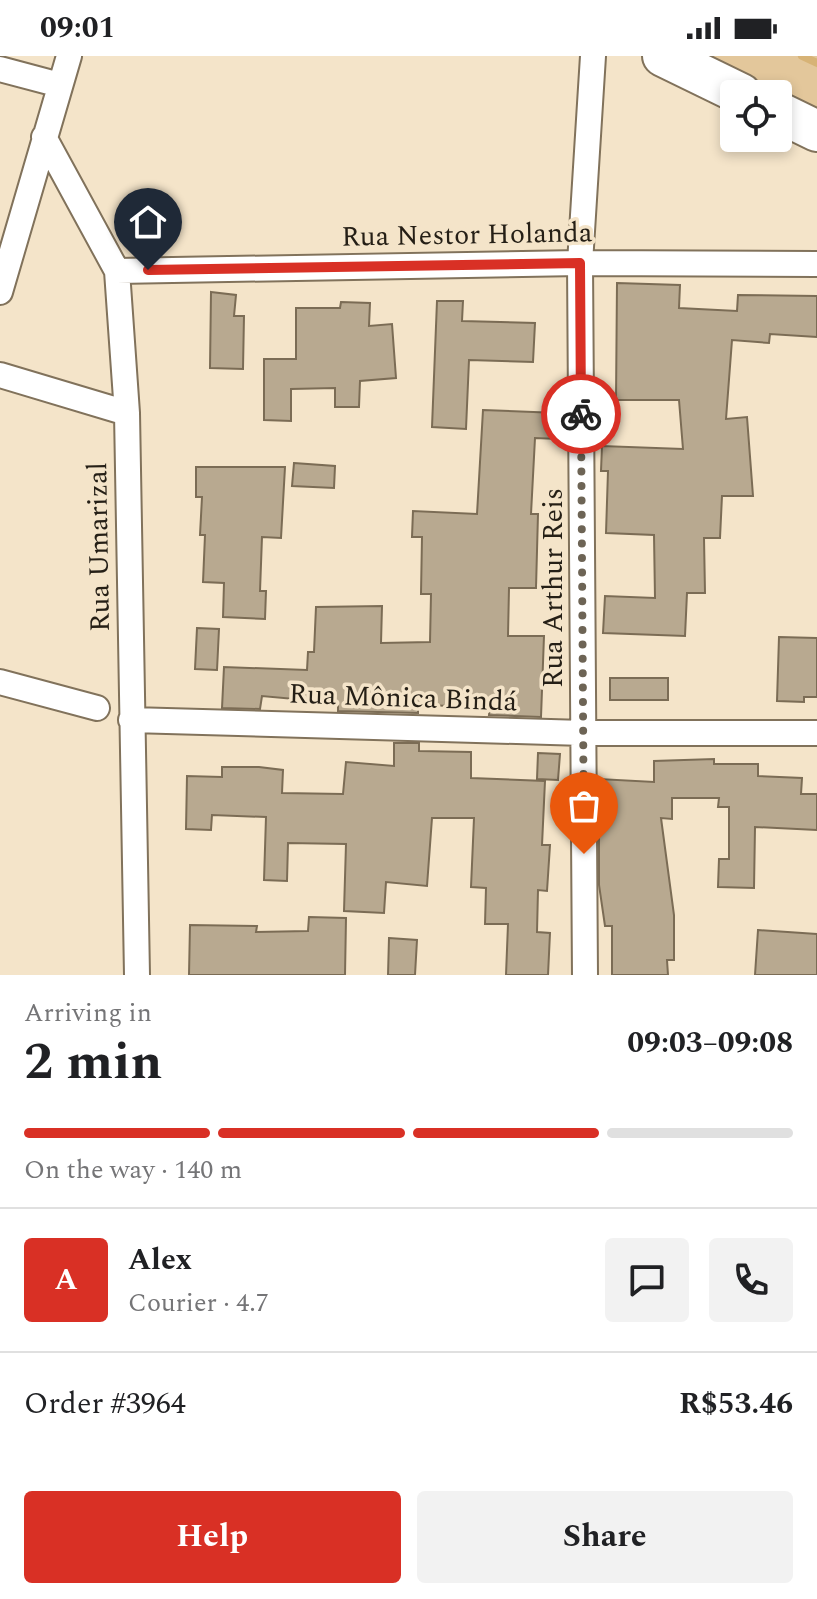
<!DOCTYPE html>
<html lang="en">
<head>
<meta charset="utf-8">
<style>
	:root { --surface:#fff; --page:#f2f2f2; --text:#202124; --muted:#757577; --line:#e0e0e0; --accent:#d93025 }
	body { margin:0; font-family:Spectral,serif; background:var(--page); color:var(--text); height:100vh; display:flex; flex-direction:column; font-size:30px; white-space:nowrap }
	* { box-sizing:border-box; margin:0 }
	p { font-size:26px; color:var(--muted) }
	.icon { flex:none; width:44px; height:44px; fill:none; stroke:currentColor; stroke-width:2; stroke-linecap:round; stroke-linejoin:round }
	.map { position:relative; height:919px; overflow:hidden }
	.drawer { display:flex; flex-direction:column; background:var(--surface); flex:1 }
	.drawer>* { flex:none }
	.tools { position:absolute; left:720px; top:24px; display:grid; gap:16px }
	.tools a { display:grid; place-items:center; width:72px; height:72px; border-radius:8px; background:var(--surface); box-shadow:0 4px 12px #0003; font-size:40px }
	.pin { position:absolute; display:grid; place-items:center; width:68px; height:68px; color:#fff; margin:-82px -34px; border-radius:50% 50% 50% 0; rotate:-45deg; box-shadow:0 0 8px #0007 }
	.pin .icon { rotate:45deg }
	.courier { position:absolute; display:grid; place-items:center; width:80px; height:80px; margin:-40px; border:6px solid #d93025; border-radius:50%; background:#fff; color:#222; box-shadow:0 2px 10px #0007 }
	.summary em { font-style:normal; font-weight:700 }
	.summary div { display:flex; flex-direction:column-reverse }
	.summary { display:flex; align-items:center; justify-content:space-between; height:136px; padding:0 24px }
	h1 { font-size:52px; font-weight:700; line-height:60px }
	.bar { display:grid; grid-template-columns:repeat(4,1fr); gap:12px 8px; align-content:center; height:96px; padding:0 24px }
	.bar i { height:10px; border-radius:6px; background:var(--line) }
	.bar .on { background:var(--accent) }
	.bar p { grid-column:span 4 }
	.line { display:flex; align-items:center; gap:20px; padding:0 24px; border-top:2px solid var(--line) }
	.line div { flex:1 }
	.round { display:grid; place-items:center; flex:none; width:84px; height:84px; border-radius:8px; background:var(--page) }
	.primary-button { display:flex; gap:16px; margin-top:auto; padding:16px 24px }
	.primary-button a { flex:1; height:92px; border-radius:8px; background:var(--accent); color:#fff; font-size:32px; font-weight:700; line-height:92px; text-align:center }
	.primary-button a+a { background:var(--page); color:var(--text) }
	.status { display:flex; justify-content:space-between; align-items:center; height:56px; padding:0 40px; background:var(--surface); direction:ltr }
	.status svg { height:22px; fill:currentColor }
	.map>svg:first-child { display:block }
</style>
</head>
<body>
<div class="status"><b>09:01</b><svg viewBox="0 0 49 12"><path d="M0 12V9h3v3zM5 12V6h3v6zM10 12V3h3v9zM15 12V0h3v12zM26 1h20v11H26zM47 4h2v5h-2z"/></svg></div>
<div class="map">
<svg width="817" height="919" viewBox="0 0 817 919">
	<rect width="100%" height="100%" fill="#f4e4c9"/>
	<path fill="#e3c79b" d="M696,0H817V58Z"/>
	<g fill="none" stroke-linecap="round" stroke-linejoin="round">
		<path stroke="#d7b376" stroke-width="8" d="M802,0L817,7"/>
	</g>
	<path fill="#b8a990" stroke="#7b6c55" stroke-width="2" d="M617,227L680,229L679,252L737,255L738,239L817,240V281L770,278L769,287L732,284L726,363L747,361L753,440H722L720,482H704L705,537H687L685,580L603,577L605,540L655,542L654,479L606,477L608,415H601L602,390L683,393L679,344H616Z
		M211,236L236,239L234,260H244L243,313L210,312Z
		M437,245H463L462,265L535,267L533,306L469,304L466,373L432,371Z
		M341,246L370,247L369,270L392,268L396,322L360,325L359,351H335V332L291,333V365L264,364V303H296V252H340Z
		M483,354L558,357V383L535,382L531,458H538L536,532H509L508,580H544L541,661L489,659L490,651L418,649V657L338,655V647L262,640L260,653L222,652L224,611L307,614L308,596H314L316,551L382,550L381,587L430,586L431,538H421L422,481H412L413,455L477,458Z
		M294,407L335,410L334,432L292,430Z
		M196,411H285L281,482L262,481L260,535H266L265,563L223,561L224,527L203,526L205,479H200L202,441H196Z
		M197,572L219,573L217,614L195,613Z
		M779,581L817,582V641H804V646L777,645Z
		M610,622H668V644H610Z
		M394,687H419V695L471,696V722L545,725L542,789H550L547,835L538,834L537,876L550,877L548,919H506L508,868H485L486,832L471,831L474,762H432L427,830L386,826L384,857L344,855L346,788L288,787L287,825L264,824L266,761L212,759L211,774L186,773L187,720L222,721V711H259L283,714L282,737L343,738L346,706L394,710Z
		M538,697L560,698L558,724L537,723Z
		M714,703V708H758V720L802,722L801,738H817V774L755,771L754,832L718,831L719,803H729V751H718L719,742H672V763L661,762L674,859V904H667L668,919H612V870H605L599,829V723L654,726V705Z
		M309,861L346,862L345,919H189L190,869L257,870L256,876L308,875Z
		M758,874L817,878V919H755Z
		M389,882L417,884L415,919H388Z"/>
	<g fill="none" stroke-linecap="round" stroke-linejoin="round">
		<defs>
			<path id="minor" d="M0,13L60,29
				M44,81L117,215L127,357L137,919
				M117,215L580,207L817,208
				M0,236L69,0
				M0,319L127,357
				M0,626L97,652
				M131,664L584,677H817
				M585,919L580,207L593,0"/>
			<path id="trunk" d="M663,0L741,38
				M778,56L817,75"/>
		</defs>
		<use href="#minor" stroke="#81725b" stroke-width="28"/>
		<use href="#trunk" stroke="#81725b" stroke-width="44"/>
		<use href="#minor" stroke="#fff" stroke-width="24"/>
		<use href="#trunk" stroke="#fff" stroke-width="40"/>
	</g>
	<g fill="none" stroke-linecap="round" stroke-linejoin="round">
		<path stroke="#6d6455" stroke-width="8" stroke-dasharray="0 14.4" d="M581,358L584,798"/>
		<path stroke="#d93025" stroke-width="10" d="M148,214L580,207L581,358"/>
	</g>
	<g text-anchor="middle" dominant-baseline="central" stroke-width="7" stroke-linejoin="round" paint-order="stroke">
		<g font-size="28" fill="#251f16" stroke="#f4e4c9">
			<text transform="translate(467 179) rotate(-1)">Rua Nestor Holanda</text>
			<text transform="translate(99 491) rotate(-91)">Rua Umarizal</text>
			<text transform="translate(553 532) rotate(-90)">Rua Arthur Reis</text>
			<text transform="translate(403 642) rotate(2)">Rua Mônica Bindá</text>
		</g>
	</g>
</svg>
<div class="tools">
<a><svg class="icon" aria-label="locate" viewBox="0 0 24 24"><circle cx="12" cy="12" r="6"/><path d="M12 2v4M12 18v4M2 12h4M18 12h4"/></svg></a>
</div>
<div class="pin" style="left:584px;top:798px;background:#ea580c"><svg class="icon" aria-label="bag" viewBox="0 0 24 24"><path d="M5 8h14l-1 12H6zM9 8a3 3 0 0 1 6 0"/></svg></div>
<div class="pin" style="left:148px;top:214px;background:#1f2937"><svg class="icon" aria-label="home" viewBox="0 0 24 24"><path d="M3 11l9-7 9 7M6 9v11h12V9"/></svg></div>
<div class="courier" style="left:581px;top:358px"><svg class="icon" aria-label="bike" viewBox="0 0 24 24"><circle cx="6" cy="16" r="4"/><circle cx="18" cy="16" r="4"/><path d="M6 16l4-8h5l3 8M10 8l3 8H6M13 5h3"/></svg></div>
</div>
<section class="drawer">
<div class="summary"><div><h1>2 min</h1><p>Arriving in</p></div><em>09:03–09:08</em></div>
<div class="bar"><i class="on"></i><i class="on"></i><i class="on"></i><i></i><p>On the way · 140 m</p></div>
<div class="line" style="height:144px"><b class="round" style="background:var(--accent);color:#fff">A</b><div><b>Alex</b><p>Courier · 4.7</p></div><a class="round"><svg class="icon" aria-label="chat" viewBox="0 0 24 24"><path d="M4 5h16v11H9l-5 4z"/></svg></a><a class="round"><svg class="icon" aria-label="phone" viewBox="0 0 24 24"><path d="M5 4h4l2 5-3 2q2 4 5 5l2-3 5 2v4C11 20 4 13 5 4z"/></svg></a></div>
<div class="line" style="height:104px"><div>Order #3964</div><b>R$53.46</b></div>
<div class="primary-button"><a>Help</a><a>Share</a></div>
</section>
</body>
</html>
